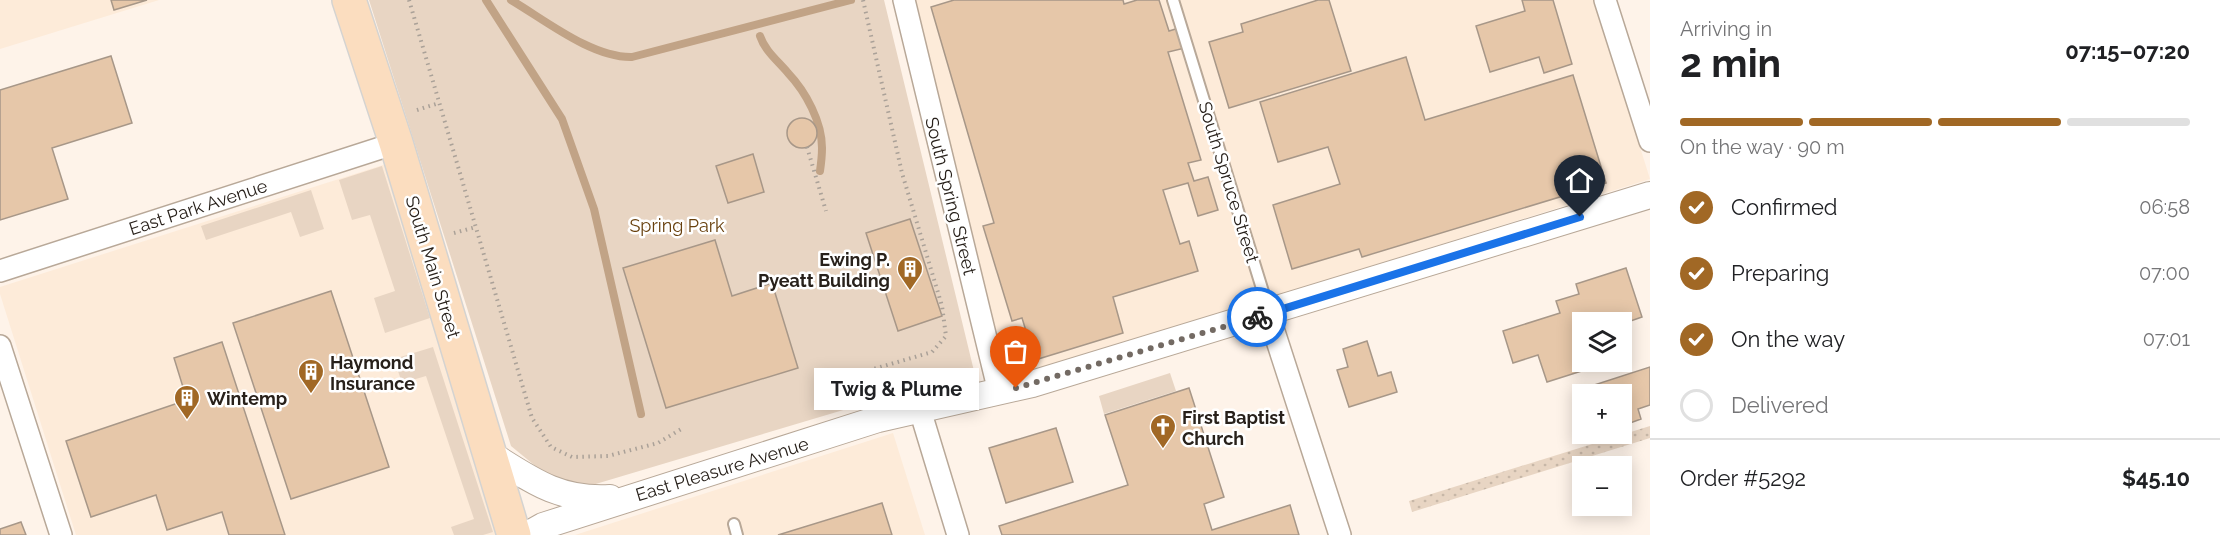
<!DOCTYPE html>
<html lang="en">
<head>
<meta charset="utf-8">
<style>
	:root { --surface:#fff; --page:#f6f6f6; --text:#202124; --muted:#757577; --line:#e0e0e0; --accent:#a16825 }
	body { margin:0; font-family:Raleway,sans-serif; background:var(--page); color:var(--text); height:100vh; display:flex; flex-direction:column; font-size:22px; white-space:nowrap }
	* { box-sizing:border-box; margin:0 }
	p { font-size:20px; color:var(--muted) }
	.icon { flex:none; width:33px; height:33px; fill:none; stroke:currentColor; stroke-width:2; stroke-linecap:round; stroke-linejoin:round }
	.map { position:relative; flex:1; overflow:hidden }
	.panel { display:flex; flex-direction:column; background:var(--surface); width:570px }
	.panel>* { flex:none }
	.tools { position:absolute; left:1572px; top:312px; display:grid; gap:12px }
	.tools a { display:grid; place-items:center; width:60px; height:60px; border-radius:0px; background:var(--surface); box-shadow:0 3px 15px #0003; font-size:30px }
	.pin { position:absolute; display:grid; place-items:center; width:51px; height:51px; color:#fff; margin:-62px -26px; border-radius:50% 50% 50% 0; rotate:-45deg; box-shadow:0 0 6px #0007 }
	.pin .icon { rotate:45deg }
	.courier { position:absolute; display:grid; place-items:center; width:60px; height:60px; margin:-30px; border:4px solid #1a73e8; border-radius:50%; background:#fff; color:#222; box-shadow:0 2px 8px #0007 }
	.bubble { position:absolute; height:42px; border-radius:0px; background:var(--surface); box-shadow:0 3px 15px #0003; font-size:20px; font-weight:700; line-height:42px; text-align:center }
	.headline em { font-style:normal; font-weight:700 }
	.headline div { display:flex; flex-direction:column-reverse }
	.headline { display:flex; align-items:center; justify-content:space-between; height:102px; padding:0 30px }
	h1 { font-size:39px; font-weight:700; line-height:45px }
	.bar { display:grid; grid-template-columns:repeat(4,1fr); gap:9px 6px; align-content:center; height:72px; padding:0 30px }
	.bar i { height:8px; border-radius:4px; background:var(--line) }
	.bar .current { background:var(--accent) }
	.bar p { grid-column:span 4 }
	.line { display:flex; align-items:center; gap:15px; padding:0 30px; border-top:2px solid var(--line) }
	.line div { flex:1 }
	ol { padding:0 30px; list-style:none }
	li { display:flex; align-items:center; gap:18px; height:66px }
	li p { margin-inline-start:auto }
	li .icon { padding:6px; border-radius:50%; background:var(--accent); color:#fff; stroke-width:4 }
	li:last-child { color:var(--muted) }
	li i { width:33px; height:33px; border:3px solid var(--line); border-radius:50% }
	main { display:flex; flex:1; min-height:0 }
	.map>svg:first-child { display:block }
</style>
</head>
<body>
<main>
<div class="map">
<svg width="1650" height="535" viewBox="0 0 1650 535">
	<defs>
		<pattern id="grass-dots" width="8" height="8" patternUnits="userSpaceOnUse" patternTransform="scale(1.5)"><rect width="8" height="8" fill="#e8d5c3"/><path d="M2 2h.1M6 6h.1" fill="none" stroke="#c7b7a7" stroke-width="1.8" stroke-linecap="round"/></pattern>
	</defs>
	<rect width="100%" height="100%" fill="#fef3e9"/>
	<path fill="#fdebd9" d="M0,0H159L0,49Z
		M913,0H1594L1650,179L1007,380Z
		M386,164L503,535H76L0,294V287Z
		M893,433L925,535H575Z"/>
	<path fill="url(#grass-dots)" d="M1650,426V438L1412,512L1409,501Z"/>
	<path fill="#e8d5c3" d="M369,0H884L974,371L589,486L550,478L511,446Z
		M382,166L430,318L385,333L374,298L395,291L370,215L352,220L339,180Z
		M311,190L324,229L300,237L291,212L206,240L201,226Z
		M433,347L493,532L483,535H454L451,527L474,519L426,376L402,383L394,359Z
		M1170,373L1176,391L1104,414L1099,396Z"/>
	<g fill="none" stroke-linecap="round" stroke-linejoin="round">
		<path stroke="#c1a386" stroke-width="8" d="M486,0L562,119L594,209L641,414
			M511,0C545,20 592,58 632,57L851,0
			M760,36C765,51 778,61 788,73C806,92 822,122 822,148C822,156 821,164 820,171"/>
	</g>
	<path fill="#e6c7a9" stroke="#a79788" stroke-width="1.5" d="M111,0H147L114,10Z
		M954,0H1123L1124,4L1137,0H1159L1169,31L1179,28L1185,48L1168,52L1201,160L1188,163L1194,181L1208,177L1218,210L1198,216L1188,183L1163,190L1180,244L1189,241L1198,271L1113,297L1123,333L1035,360L1022,318L1012,321L983,226L994,223L931,7Z
		M1318,0H1329L1351,71L1229,108L1209,42L1243,32L1241,24Z
		M1522,0H1553L1572,64L1544,73L1539,57L1490,72L1476,26L1525,11Z
		M111,56L132,123L52,148L68,199L0,220V90Z
		M1406,57L1425,120L1573,75L1606,183L1362,257L1359,249L1292,269L1273,205L1340,184L1328,147L1278,162L1260,102Z
		M787 133a15 15 0 1 1 30 0a15 15 0 1 1-30 0Z
		M753,154L764,192L728,203L716,166Z
		M910,219L942,316L898,331L866,233Z
		M715,240L732,296L772,283L798,368L666,408L623,268Z
		M1626,268L1642,317L1622,324L1582,322V336L1578,338L1582,351V362H1586L1588,369L1547,382L1538,355L1513,363L1503,331L1560,313L1556,301L1579,294L1576,284Z
		M331,291L389,467L291,499L233,323Z
		M1367,341L1378,376L1391,372L1397,392L1349,407L1337,370L1348,367L1343,349Z
		M222,342L285,535H229L222,512L167,530L156,495L91,517L66,441L187,400L174,358Z
		M1650,367V405L1638,409L1641,419L1622,426V394H1587L1585,388Z
		M1189,388L1224,497L1204,504L1212,530L1290,505L1299,535H1002L999,526L1128,485L1105,415Z
		M1056,428L1073,482L1006,503L989,448Z
		M882,503L892,535H778Z
		M21,522L26,535H0V529Z"/>
	<g fill="none" stroke-linecap="round" stroke-linejoin="round">
		<defs>
			<path id="service" d="M1173,0L1264,295L1268,313
				M734,524L737,535"/>
			<path id="minor" d="M904,0L999,392
				M1605,0L1650,141
				M0,271L396,143
				M1268,313L1340,535
				M0,346L61,535
				M920,410L958,535"/>
			<path id="tertiary" d="M490,454C531,480 559,501 610,498
				M527,535L543,526L878,419L1032,384L1650,195"/>
			<path id="primary" d="M349,0L396,143L514,535"/>
		</defs>
		<use href="#service" stroke="#b8a898" stroke-width="14"/>
		<use href="#minor" stroke="#b8a898" stroke-width="24"/>
		<use href="#tertiary" stroke="#b8a898" stroke-width="28"/>
		<use href="#primary" stroke="#d4d3d1" stroke-width="36"/>
		<path stroke="#aaa198" stroke-width="4" stroke-dasharray="1.5 4.5" stroke-linecap="butt" d="M409,0L532,418L551,447L572,457L608,456L658,443L683,428
			M417,110L439,103
			M807,147L826,211
			M454,233L476,227
			M863,372L932,352L946,336L942,306L902,173L863,0"/>
		<use href="#service" stroke="#fff" stroke-width="10"/>
		<use href="#minor" stroke="#fff" stroke-width="21"/>
		<use href="#tertiary" stroke="#fff" stroke-width="26"/>
		<use href="#primary" stroke="#fbddbf" stroke-width="33"/>
	</g>
	<g fill="none" stroke-linecap="round" stroke-linejoin="round">
		<path stroke="#736a63" stroke-width="6" stroke-dasharray="0 10.8" d="M1016,388L1257,317"/>
		<path stroke="#1a73e8" stroke-width="8" d="M1257,317L1580,217"/>
	</g>
	<defs>
		<symbol id="building-pin" viewBox="-11 -11 22 30"><path d="M0 17L-7.5 6A9.5 9.5 0 1 1 7.5 6Z" fill="#a16825" stroke="#fff"/><path d="M-4-6H4V6H1V3H-1V6H-4ZM-2.5-4.3h1.7v1.8h-1.7ZM.8-4.3h1.7v1.8H.8ZM-2.5-1h1.7V.8h-1.7ZM.8-1h1.7V.8H.8Z" fill="#fff"/></symbol>
		<symbol id="church-pin" viewBox="-11 -11 22 30"><path d="M0 17L-7.5 6A9.5 9.5 0 1 1 7.5 6Z" fill="#a16825" stroke="#fff"/><path d="M-1.2-6h2.4v3.5h3.3v2.4h-3.3V6h-2.4V-.1h-3.3v-2.4h3.3Z" fill="#fff"/></symbol>
	</defs>
	<g fill-rule="evenodd">
		<use href="#building-pin" x="895" y="254" width="30" height="40"/>
		<use href="#building-pin" x="296" y="357" width="30" height="40"/>
		<use href="#building-pin" x="172" y="383" width="30" height="40"/>
		<use href="#church-pin" x="1148" y="412" width="30" height="40"/>
	</g>
	<g text-anchor="middle" dominant-baseline="central" stroke-width="5" stroke-linejoin="round" paint-order="stroke">
		<g font-size="18" fill="#28211b" stroke="#fff">
			<text transform="translate(1229 182) rotate(73)">South Spruce Street</text>
			<text transform="translate(951 196) rotate(76)">South Spring Street</text>
			<text transform="translate(198 207) rotate(-18)">East Park Avenue</text>
			<text transform="translate(433 267) rotate(73)">South Main Street</text>
			<text transform="translate(722 469) rotate(-17)">East Pleasure Avenue</text>
		</g>
		<g font-size="18" fill="#68400d" stroke="#fff">
			<text x="677" y="225">Spring Park</text>
		</g>
		<g font-size="18" font-weight="bold" fill="#28211b" stroke="#fff" text-anchor="start">
			<text x="890" y="259" text-anchor="end">Ewing P.<tspan x="890" dy="21">Pyeatt Building</tspan></text>
			<text x="330" y="362">Haymond<tspan x="330" dy="21">Insurance</tspan></text>
			<text x="207" y="398">Wintemp</text>
			<text x="1182" y="417">First Baptist<tspan x="1182" dy="21">Church</tspan></text>
		</g>
	</g>
</svg>
<div class="tools">
<a><svg class="icon" aria-label="layers" viewBox="0 0 24 24"><path d="M12 4l9 5-9 5-9-5zM3 14l9 5 9-5"/></svg></a>
<a>+</a>
<a>−</a>
</div>
<div class="pin" style="left:1016px;top:388px;background:#ea580c"><svg class="icon" aria-label="bag" viewBox="0 0 24 24"><path d="M5 8h14l-1 12H6zM9 8a3 3 0 0 1 6 0"/></svg></div>
<div class="pin" style="left:1580px;top:217px;background:#1f2937"><svg class="icon" aria-label="home" viewBox="0 0 24 24"><path d="M3 11l9-7 9 7M6 9v11h12V9"/></svg></div>
<div class="courier" style="left:1257px;top:317px"><svg class="icon" aria-label="bike" viewBox="0 0 24 24"><circle cx="6" cy="16" r="4"/><circle cx="18" cy="16" r="4"/><path d="M6 16l4-8h5l3 8M10 8l3 8H6M13 5h3"/></svg></div>
<div class="bubble" style="left:814px;top:368px;width:165px">Twig &amp; Plume</div>
</div>
<section class="panel">
<div class="headline"><div><h1>2 min</h1><p>Arriving in</p></div><em>07:15–07:20</em></div>
<div class="bar"><i class="current"></i><i class="current"></i><i class="current"></i><i></i><p>On the way · 90 m</p></div>
<ol>
<li><svg class="icon" aria-label="check" viewBox="0 0 24 24"><path d="M5 12l5 5 9-10"/></svg>Confirmed<p>06:58</p></li>
<li><svg class="icon" aria-label="check" viewBox="0 0 24 24"><path d="M5 12l5 5 9-10"/></svg>Preparing<p>07:00</p></li>
<li><svg class="icon" aria-label="check" viewBox="0 0 24 24"><path d="M5 12l5 5 9-10"/></svg>On the way<p>07:01</p></li>
<li><i></i>Delivered</li>
</ol>
<div class="line" style="height:78px"><div>Order #5292</div><b>$45.10</b></div>
</section>
</main>
</body>
</html>
